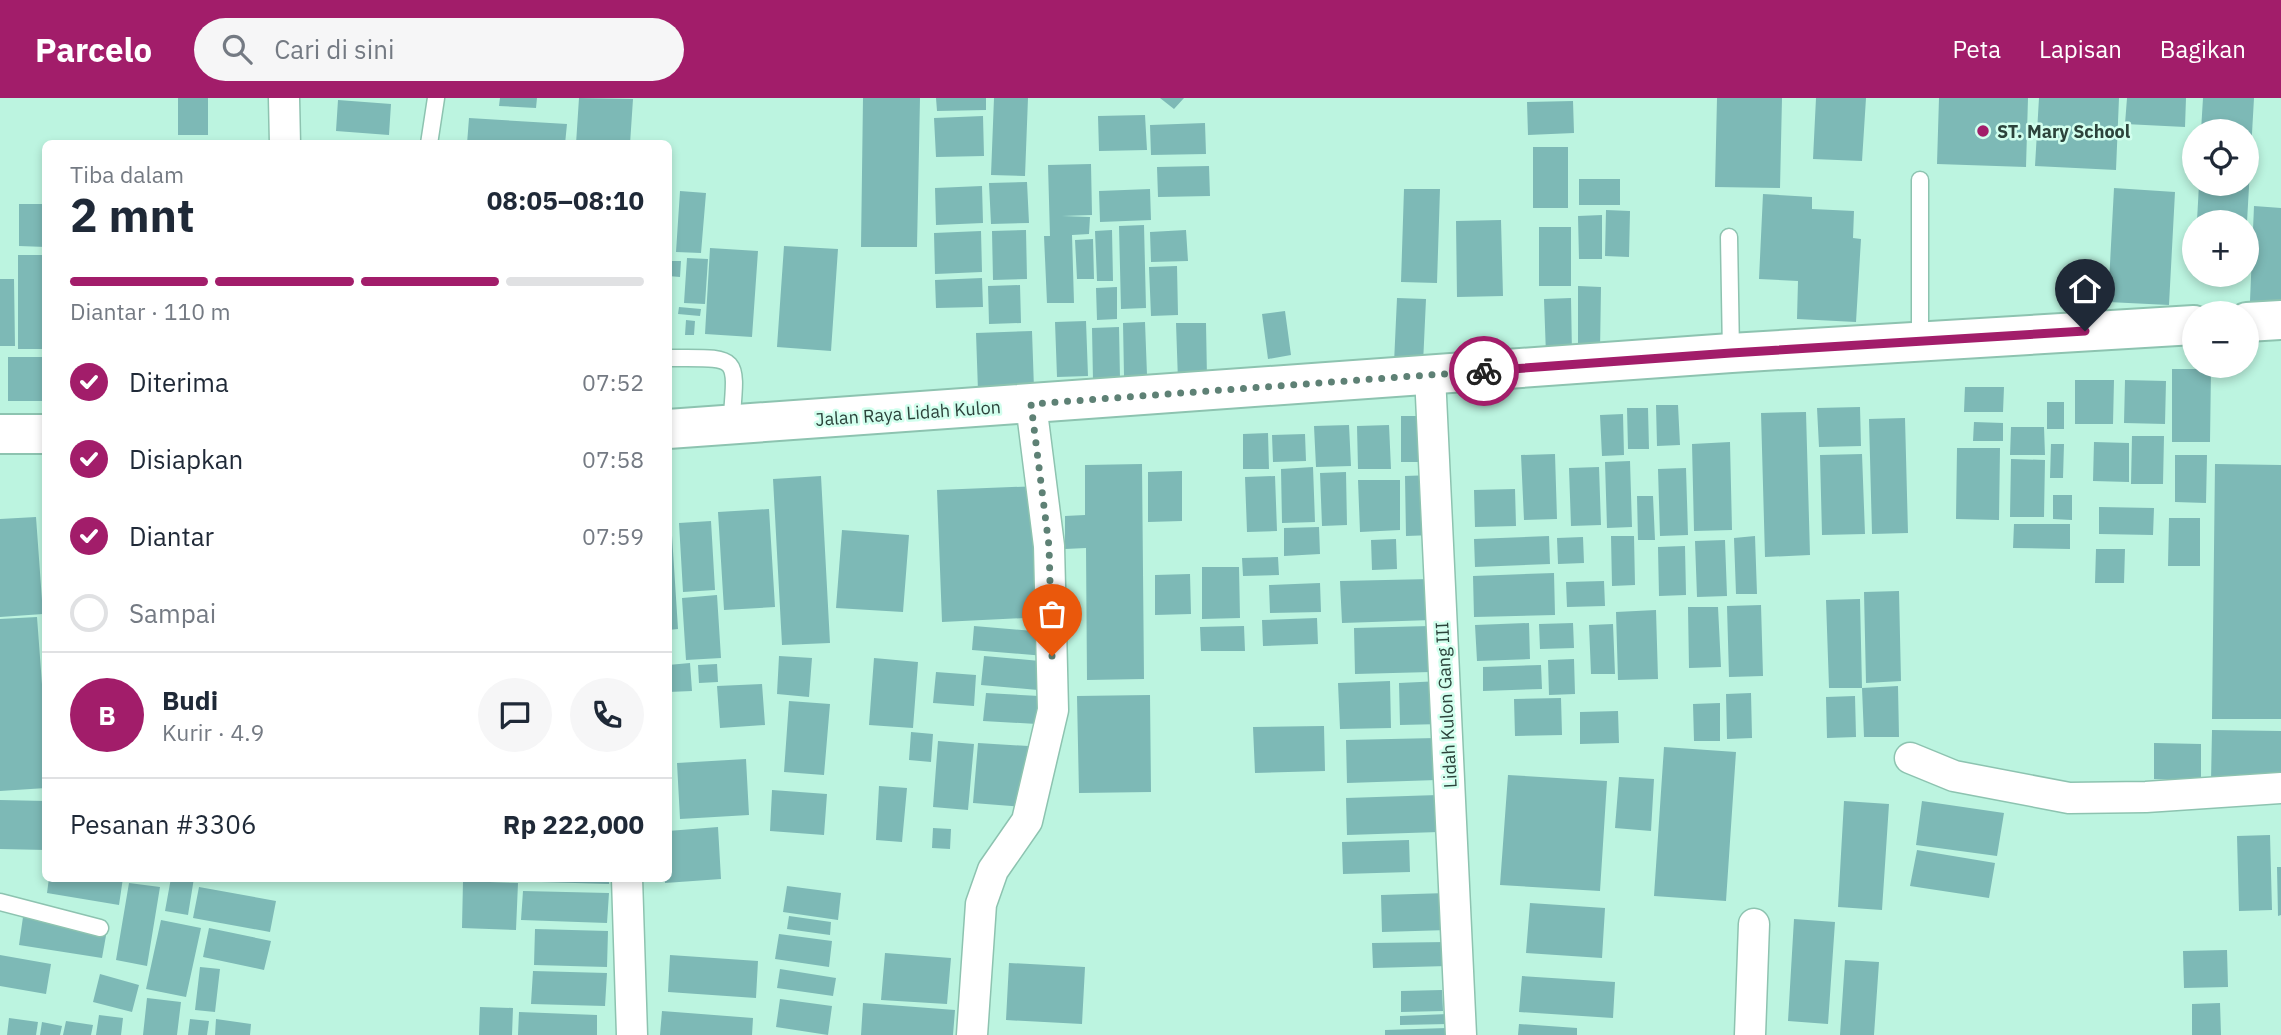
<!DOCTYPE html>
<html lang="id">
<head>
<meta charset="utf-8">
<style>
	:root { --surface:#fff; --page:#f6f6f7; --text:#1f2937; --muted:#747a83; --line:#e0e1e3; --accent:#a21d6a }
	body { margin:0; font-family:"IBM Plex Sans",sans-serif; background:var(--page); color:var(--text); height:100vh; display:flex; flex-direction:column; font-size:26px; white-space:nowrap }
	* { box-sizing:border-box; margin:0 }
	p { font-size:23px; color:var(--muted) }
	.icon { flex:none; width:38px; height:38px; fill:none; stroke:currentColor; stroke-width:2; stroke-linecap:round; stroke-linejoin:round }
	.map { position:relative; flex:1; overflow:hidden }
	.sheet { position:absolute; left:42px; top:42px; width:630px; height:742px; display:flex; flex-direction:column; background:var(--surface); border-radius:10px; box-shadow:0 4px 10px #0003 }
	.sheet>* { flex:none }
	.buttons { position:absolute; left:2182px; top:21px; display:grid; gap:14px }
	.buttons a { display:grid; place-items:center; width:77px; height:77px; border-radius:50%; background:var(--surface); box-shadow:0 4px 10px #0003; font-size:35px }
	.pin { position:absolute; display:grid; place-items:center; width:60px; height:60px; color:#fff; margin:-72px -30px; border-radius:50% 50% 50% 0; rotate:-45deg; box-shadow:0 0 7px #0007 }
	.pin .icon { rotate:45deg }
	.courier { position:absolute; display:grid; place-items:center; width:70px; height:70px; margin:-35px; border:5px solid #a21d6a; border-radius:50%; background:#fff; color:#222; box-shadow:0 2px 9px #0007 }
	.overview em { font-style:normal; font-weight:800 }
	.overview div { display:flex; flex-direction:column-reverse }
	.overview { display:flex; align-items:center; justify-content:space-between; height:119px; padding:0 28px }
	h1 { font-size:46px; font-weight:800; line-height:52px }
	.bar { display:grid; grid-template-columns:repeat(4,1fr); gap:10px 7px; align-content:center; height:84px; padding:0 28px }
	.bar i { height:9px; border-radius:5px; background:var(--line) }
	.bar .selected { background:var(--accent) }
	.bar p { grid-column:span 4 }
	.line { display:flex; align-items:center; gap:18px; padding:0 28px; border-top:2px solid var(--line) }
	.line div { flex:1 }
	.round { display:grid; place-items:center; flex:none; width:74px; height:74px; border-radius:37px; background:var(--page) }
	ol { padding:0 28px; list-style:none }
	li { display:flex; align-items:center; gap:21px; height:77px }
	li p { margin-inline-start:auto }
	li .icon { padding:7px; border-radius:50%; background:var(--accent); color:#fff; stroke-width:4 }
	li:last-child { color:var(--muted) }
	li i { width:38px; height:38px; border:4px solid var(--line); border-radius:50% }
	header { display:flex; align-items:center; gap:42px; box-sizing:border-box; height:98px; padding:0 35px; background:var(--accent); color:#fff }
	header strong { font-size:33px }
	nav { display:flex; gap:38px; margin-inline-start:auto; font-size:24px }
	.search { width:490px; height:63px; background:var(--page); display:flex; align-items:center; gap:18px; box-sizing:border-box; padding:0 24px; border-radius:38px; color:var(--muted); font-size:26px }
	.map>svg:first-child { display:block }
</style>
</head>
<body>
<header>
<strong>Parcelo</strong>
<div class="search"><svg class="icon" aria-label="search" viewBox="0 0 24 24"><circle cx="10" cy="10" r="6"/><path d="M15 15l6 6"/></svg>Cari di sini</div>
<nav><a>Peta</a><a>Lapisan</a><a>Bagikan</a></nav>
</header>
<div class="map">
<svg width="2281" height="937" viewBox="0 0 2281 937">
	<rect width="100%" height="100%" fill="#bcf4e0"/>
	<path fill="#7db9b6" d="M178,0H208V37H178Z
		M500,0H537L536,10L499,8Z
		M579,0L633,1L630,46H576Z
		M863,0H920L917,149H861Z
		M936,0H986V12L937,13Z
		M994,0H1028L1025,78L991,77Z
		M1160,0H1184L1174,11Z
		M1717,0H1782L1780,90L1715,89Z
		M1816,0H1866L1862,63L1813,61Z
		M1939,0H2028L2026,69L1937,66Z
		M2039,0H2119L2116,72L2035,68Z
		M2127,0H2186L2185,29L2125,26Z
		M2203,0H2254L2247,124L2197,123L2199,86H2247V33H2201Z
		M338,2L391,6L389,37L336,33Z
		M1573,3L1574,35L1528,37L1527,4Z
		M1145,17L1147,52L1099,53L1098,18Z
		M983,18L984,58L936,59L934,20Z
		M469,20L567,26L565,46H467Z
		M1205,25L1206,56L1151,57L1150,27Z
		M1533,49H1568V110H1533Z
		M1091,66L1092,117L1062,118L1090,119L1089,136L1072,137L1074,205H1047L1044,138H1050L1048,67Z
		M1209,68L1210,98L1158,99L1157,69Z
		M1579,81H1620V107H1579Z
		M1027,84L1029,125L991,126L989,85Z
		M982,88L983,125L936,127L935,90Z
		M2114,90L2175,94L2169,207L2108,204Z
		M1150,91L1151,122L1100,124L1099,93Z
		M1404,91H1440L1437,185L1401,184Z
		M680,93L706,95L701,155L676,154Z
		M1763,96L1812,99V111L1854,113L1853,140L1861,141L1856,224L1797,221L1798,183L1759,181Z
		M19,106H46V149L19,148Z
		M2254,108L2281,110V204L2250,203Z
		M1606,112L1630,113L1629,159L1605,158Z
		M1602,117V161H1579L1578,118Z
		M1501,122L1503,198L1457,199L1456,123Z
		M1144,127L1146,210L1121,211L1119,128Z
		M1539,129H1571V188H1539Z
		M1026,132L1027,181L993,182L992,133Z
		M1112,132L1113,183H1097L1095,133Z
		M1186,132L1188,163L1151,164L1150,134Z
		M981,133L982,174L935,176L934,135Z
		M1093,141L1094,181H1077L1075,142Z
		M784,148L838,151L831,253L777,249Z
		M710,150L758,153L752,239L705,236Z
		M18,157H46V251H18Z
		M687,160L708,161L705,206L684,205Z
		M668,163H681L680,179L668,178Z
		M1177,168L1178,217L1151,218L1149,169Z
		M982,180L983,209L936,210L935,182Z
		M0,181H14L15,248H0Z
		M1020,187L1021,225L989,226L988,188Z
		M1578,188L1601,189L1600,253H1578Z
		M1117,189V221L1097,222L1096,190Z
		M1397,200L1426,201L1423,266L1394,265Z
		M1571,200L1572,257H1546L1544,201Z
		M679,209L701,211L700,218L678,216Z
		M1285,213L1291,257L1268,261L1262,216Z
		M686,222L695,223L694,237H685Z
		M1086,223L1088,278L1057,279L1055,224Z
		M1145,224L1147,277L1124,278L1123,225Z
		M1176,225H1206L1207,281L1178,283Z
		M1119,229L1120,281L1093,283L1092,230Z
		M1032,233L1034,291L978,293L976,235Z
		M8,259H46V303H8Z
		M2172,271H2211L2210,344H2172Z
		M2075,282H2114L2113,326H2075Z
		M2125,282L2166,283L2165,326L2124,325Z
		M1965,289H2004L2003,314H1964Z
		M2047,304H2064V331H2047Z
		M1656,307H1678L1680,347L1657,348Z
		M1860,309L1861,348L1819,349L1817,310Z
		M1627,310H1648L1649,351H1628Z
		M1806,314L1810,457L1765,459L1761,315Z
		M1623,316L1624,357L1602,358L1600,317Z
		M1401,318H1423V364H1401Z
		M1905,320L1908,435L1872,436L1869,321Z
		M1974,324L2003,325V343H1973Z
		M1349,327L1351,368L1316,369L1314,328Z
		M1389,327L1391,371H1358L1357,328Z
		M2011,329H2044L2045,357H2010Z
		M1268,335L1269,371H1243V336Z
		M1305,336L1306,363L1273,364L1272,337Z
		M2132,338H2164L2163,386H2131Z
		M1730,344L1732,432L1694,433L1692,346Z
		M2094,344L2129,345V384L2093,383Z
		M2051,346H2064L2063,380H2050Z
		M1957,350H2000L1999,422L1956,421Z
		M1555,356L1557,421L1524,422L1521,357Z
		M1862,356L1865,436L1822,437L1820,357Z
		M2175,357H2207L2206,405L2175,404Z
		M2011,361L2045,362L2044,419H2010Z
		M1630,363L1632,429L1607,430L1605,364Z
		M1142,366L1144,581L1087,582L1086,450L1065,451V418L1085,417V367Z
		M2215,366L2281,367V621H2212Z
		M1313,369L1315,424L1282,425L1281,371Z
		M1599,369L1601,427L1571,428L1569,370Z
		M1686,370L1688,437L1660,438L1658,371Z
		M1182,373V423L1148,424V374Z
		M1346,374L1347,427L1322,428L1320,375Z
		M1433,377L1434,437L1406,438L1405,378Z
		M821,378L830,545L782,547L773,381Z
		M1275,378L1277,433L1247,434L1245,379Z
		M1358,382H1400V432L1360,434Z
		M1040,388L1045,519L942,524L937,392Z
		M1515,391L1516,428L1475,429L1474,392Z
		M2053,397H2072V422L2053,421Z
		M1637,398H1653L1655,442H1638Z
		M2099,409L2154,410L2153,437L2099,436Z
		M769,411L775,509L724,512L718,414Z
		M36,419L43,516L0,519V421Z
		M2169,420H2200V468H2168Z
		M668,422H671L678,531L668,532Z
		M711,423L715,492L683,494L679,425Z
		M2014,426H2070V451L2013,450Z
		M1319,429L1320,456L1284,458V430Z
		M842,432L909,437L903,514L836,510Z
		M1549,438L1550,466L1475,469L1474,441Z
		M1611,438H1634L1635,487L1612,488Z
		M1755,438L1757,496H1736L1734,440Z
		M1583,439L1584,465L1558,466L1557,440Z
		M1396,441L1397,471L1372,472L1371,442Z
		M1725,442L1727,498L1697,499L1695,443Z
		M1685,448L1686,497L1659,498L1658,449Z
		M2096,451H2125L2124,485H2095Z
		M1278,459L1279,477L1243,478L1242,460Z
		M1202,469H1239L1240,520L1202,521Z
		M1554,475L1555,517L1474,519L1473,478Z
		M1190,476L1191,516L1155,517V477Z
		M1431,481L1432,522L1342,525L1340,483Z
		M1604,483L1605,508L1567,509L1566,484Z
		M1320,485L1321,514L1270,515L1269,487Z
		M1899,493L1901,583L1866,585L1864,494Z
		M717,497L721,560L686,562L682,500Z
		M1860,501L1862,590H1829L1826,502Z
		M1761,507L1763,578L1729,579L1727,508Z
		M1688,509H1718L1721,569L1689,570Z
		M1656,512L1658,581L1618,582L1616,514Z
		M37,519L46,640V690L0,693V521Z
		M1317,520L1318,546L1263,548L1262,522Z
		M1529,525L1530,561L1477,563L1475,527Z
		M1573,525L1574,550L1540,551L1539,526Z
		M1613,526L1615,576H1591L1589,527Z
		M974,528L1046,534L1045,558L972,552Z
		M1244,528L1245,553H1201L1200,529Z
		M1430,528L1431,574L1355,576L1354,530Z
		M779,558L812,560L809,599L777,596Z
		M984,558L1040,563L1038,592L981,587Z
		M874,560L918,564L913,630L869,627Z
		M1574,561L1575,596L1549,597L1548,562Z
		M690,565L692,593L668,594V567Z
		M717,566L718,584L699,585L698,567Z
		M1541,567L1542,591L1483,593V569Z
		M936,574L976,577L974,608L933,605Z
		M1390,583L1391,630L1340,631L1338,585Z
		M1441,583L1442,626L1400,627L1399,585Z
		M762,586L765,627L720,630L717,588Z
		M1898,588L1899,639H1864L1862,590Z
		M986,595L1039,598L1037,626L983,623Z
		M1751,595L1752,640L1727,641L1726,596Z
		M1150,597L1151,694L1079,695L1077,598Z
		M1855,598L1856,639L1827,640L1826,599Z
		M1561,600L1562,637L1515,638L1514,601Z
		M789,603L830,606L824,677L784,674Z
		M1720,605V643H1694L1693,606Z
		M1618,613L1619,645L1580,646V614Z
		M1324,628L1325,673L1255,675L1253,629Z
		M2212,632L2281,633V683H2211Z
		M911,634L933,636L931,664L909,662Z
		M1436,640L1437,682L1347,685L1346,642Z
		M938,643L974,646L968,712L933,709Z
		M978,645L1028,648L1024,709L973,705Z
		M2154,645L2201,646V682L2154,681Z
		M1664,649L1736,654L1726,803L1654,798Z
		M746,661L749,717L680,721L677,665Z
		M1508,677L1607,683L1600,793L1500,787Z
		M1619,679L1654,681L1651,733L1615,730Z
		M879,688L907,690L902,744L876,742Z
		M772,692L827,696L824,737L770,733Z
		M1438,697L1439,734L1347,737L1346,700Z
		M0,702L46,703V752L0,751Z
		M1844,703L1889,706L1882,812L1838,809Z
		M1922,703L2004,715L1997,758L1916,747Z
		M718,729L721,781L665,785V780H668V733Z
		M933,730L951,731L950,751L932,750Z
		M2270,737L2272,812L2239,813L2237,738Z
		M1409,742L1410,774L1343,776L1342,744Z
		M1917,752L1995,765L1989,800L1910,788Z
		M2277,769H2281V817L2278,818Z
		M49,780H123L119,807L47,795Z
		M171,780H194L188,817L165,813Z
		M541,780H609V786L541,784Z
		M463,783L518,785L516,832L462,830Z
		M129,785L160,789L147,868L116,862Z
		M787,788L841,795L838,822L783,814Z
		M199,789L276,803L270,834L193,820Z
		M523,793L609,795L607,825L521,822Z
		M1447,795L1448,832L1382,834L1381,797Z
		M1530,805L1605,810L1602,860L1526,855Z
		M789,818L831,824L830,837L787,831Z
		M23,819L107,832L102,860L19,847Z
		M1794,821L1835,824L1828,926L1788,923Z
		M161,822L201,830L186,899L146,891Z
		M209,830L271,843L264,872L203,859Z
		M535,831L608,833L607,869L534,867Z
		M779,836L832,843L829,869L775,861Z
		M1447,844L1448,868L1373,870L1372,845Z
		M2227,852L2228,889L2184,890L2183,853Z
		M885,855L951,860L947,906L881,902Z
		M0,857L51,866L46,896L0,888Z
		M670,857L758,863L756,900L668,894Z
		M1845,862L1879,864L1874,937H1840Z
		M1009,865L1085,869L1082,926L1006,922Z
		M200,869L220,871L215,914L195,912Z
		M780,871L836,880L833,898L777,890Z
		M533,873L607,875L605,908L531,906Z
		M100,876L139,887L132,914L93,904Z
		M1522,878L1615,884L1613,920L1519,914Z
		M1442,892L1443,913L1401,914V893Z
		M147,900L181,904L177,937H143Z
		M780,901L832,908L828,937L776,929Z
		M863,905L955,912L953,937H861Z
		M2220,905L2221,937H2192V906Z
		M480,909L513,910L512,937H479Z
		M662,913L753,920L752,937H660Z
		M519,914L597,917V937H518Z
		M1448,916V926L1400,927V918Z
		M99,917L123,920L121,937H96Z
		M9,920L38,924L36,937H7Z
		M190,921L209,923L207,937H188Z
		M216,921L251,926L250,937H215Z
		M66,923L93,927L91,937H63Z
		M42,924L62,928L60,937H40Z
		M1519,926L1577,930V937H1518Z
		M1447,930V937H1385V932Z"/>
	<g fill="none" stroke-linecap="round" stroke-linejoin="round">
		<defs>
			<path id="service" d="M429,46L436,0
				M1920,82V243
				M1729,139L1731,255
				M668,260C741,260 737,255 731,328
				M0,804L100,830"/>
			<path id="minor" d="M284,0L285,46
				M1430,277L1461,937
				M1910,660L1954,678L2069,700L2146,699L2281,690
				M627,780L632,937
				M972,937L981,806L993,772L1027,723L1053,612L1049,448L1031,306
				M1750,937L1754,826"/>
			<path id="secondary" d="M2247,224L2281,222
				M668,331L1731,255L2194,227
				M0,336H46"/>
		</defs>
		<use href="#service" stroke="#8dc3b0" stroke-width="19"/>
		<use href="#minor" stroke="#8dc3b0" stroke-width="33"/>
		<use href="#secondary" stroke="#8dc3b0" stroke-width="42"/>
		<use href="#service" stroke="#fff" stroke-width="16"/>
		<use href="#minor" stroke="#fff" stroke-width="30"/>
		<use href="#secondary" stroke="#fff" stroke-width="38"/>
	</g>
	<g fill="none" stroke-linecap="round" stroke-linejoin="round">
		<path stroke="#5e8175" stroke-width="7" stroke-dasharray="0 12.6" d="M1052,558L1049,448L1031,306L1484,273"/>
		<path stroke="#a21d6a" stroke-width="9" d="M1484,273L1731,255L2085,233"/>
	</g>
	<circle fill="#a21d6a" stroke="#d2ffee" stroke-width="2.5" cx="1983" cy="33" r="7"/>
	<g text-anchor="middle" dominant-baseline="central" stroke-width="5" stroke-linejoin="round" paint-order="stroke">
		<g font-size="18" font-weight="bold" fill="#2c433b" stroke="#d2ffee" text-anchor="start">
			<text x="1997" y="33">ST. Mary School</text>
		</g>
		<g font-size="18" fill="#2c433b" stroke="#d2ffee">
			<text transform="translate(908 315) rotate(-4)">Jalan Raya Lidah Kulon</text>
			<text transform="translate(1446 607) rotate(-93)">Lidah Kulon Gang III</text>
		</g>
	</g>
</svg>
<div class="buttons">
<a><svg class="icon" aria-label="locate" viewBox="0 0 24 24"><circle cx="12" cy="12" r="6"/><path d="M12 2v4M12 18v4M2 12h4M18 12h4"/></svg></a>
<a>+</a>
<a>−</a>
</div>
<div class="pin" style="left:1052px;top:558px;background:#ea580c"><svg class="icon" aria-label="bag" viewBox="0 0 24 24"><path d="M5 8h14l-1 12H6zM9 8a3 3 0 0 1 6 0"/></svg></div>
<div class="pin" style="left:2085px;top:233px;background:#1f2937"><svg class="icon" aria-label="home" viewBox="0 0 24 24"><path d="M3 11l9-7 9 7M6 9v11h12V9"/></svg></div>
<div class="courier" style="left:1484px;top:273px"><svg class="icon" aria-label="bike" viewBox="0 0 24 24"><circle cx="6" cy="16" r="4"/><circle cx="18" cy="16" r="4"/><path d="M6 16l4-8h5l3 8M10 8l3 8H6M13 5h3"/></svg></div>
<section class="sheet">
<div class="overview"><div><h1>2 mnt</h1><p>Tiba dalam</p></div><em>08:05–08:10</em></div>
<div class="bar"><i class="selected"></i><i class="selected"></i><i class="selected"></i><i></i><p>Diantar · 110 m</p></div>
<ol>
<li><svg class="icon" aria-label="check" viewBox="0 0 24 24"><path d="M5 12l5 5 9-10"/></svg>Diterima<p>07:52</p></li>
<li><svg class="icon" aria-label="check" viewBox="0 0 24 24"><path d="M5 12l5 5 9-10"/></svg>Disiapkan<p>07:58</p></li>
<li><svg class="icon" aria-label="check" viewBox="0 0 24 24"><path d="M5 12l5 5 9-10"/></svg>Diantar<p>07:59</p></li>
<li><i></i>Sampai</li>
</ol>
<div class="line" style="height:126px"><b class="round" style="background:var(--accent);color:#fff">B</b><div><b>Budi</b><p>Kurir · 4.9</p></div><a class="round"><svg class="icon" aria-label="chat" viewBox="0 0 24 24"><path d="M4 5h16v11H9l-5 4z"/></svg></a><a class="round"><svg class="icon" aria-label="phone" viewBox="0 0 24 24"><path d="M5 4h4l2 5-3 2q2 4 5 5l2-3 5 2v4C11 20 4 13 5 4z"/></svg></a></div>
<div class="line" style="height:91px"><div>Pesanan #3306</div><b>Rp 222,000</b></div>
</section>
</div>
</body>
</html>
